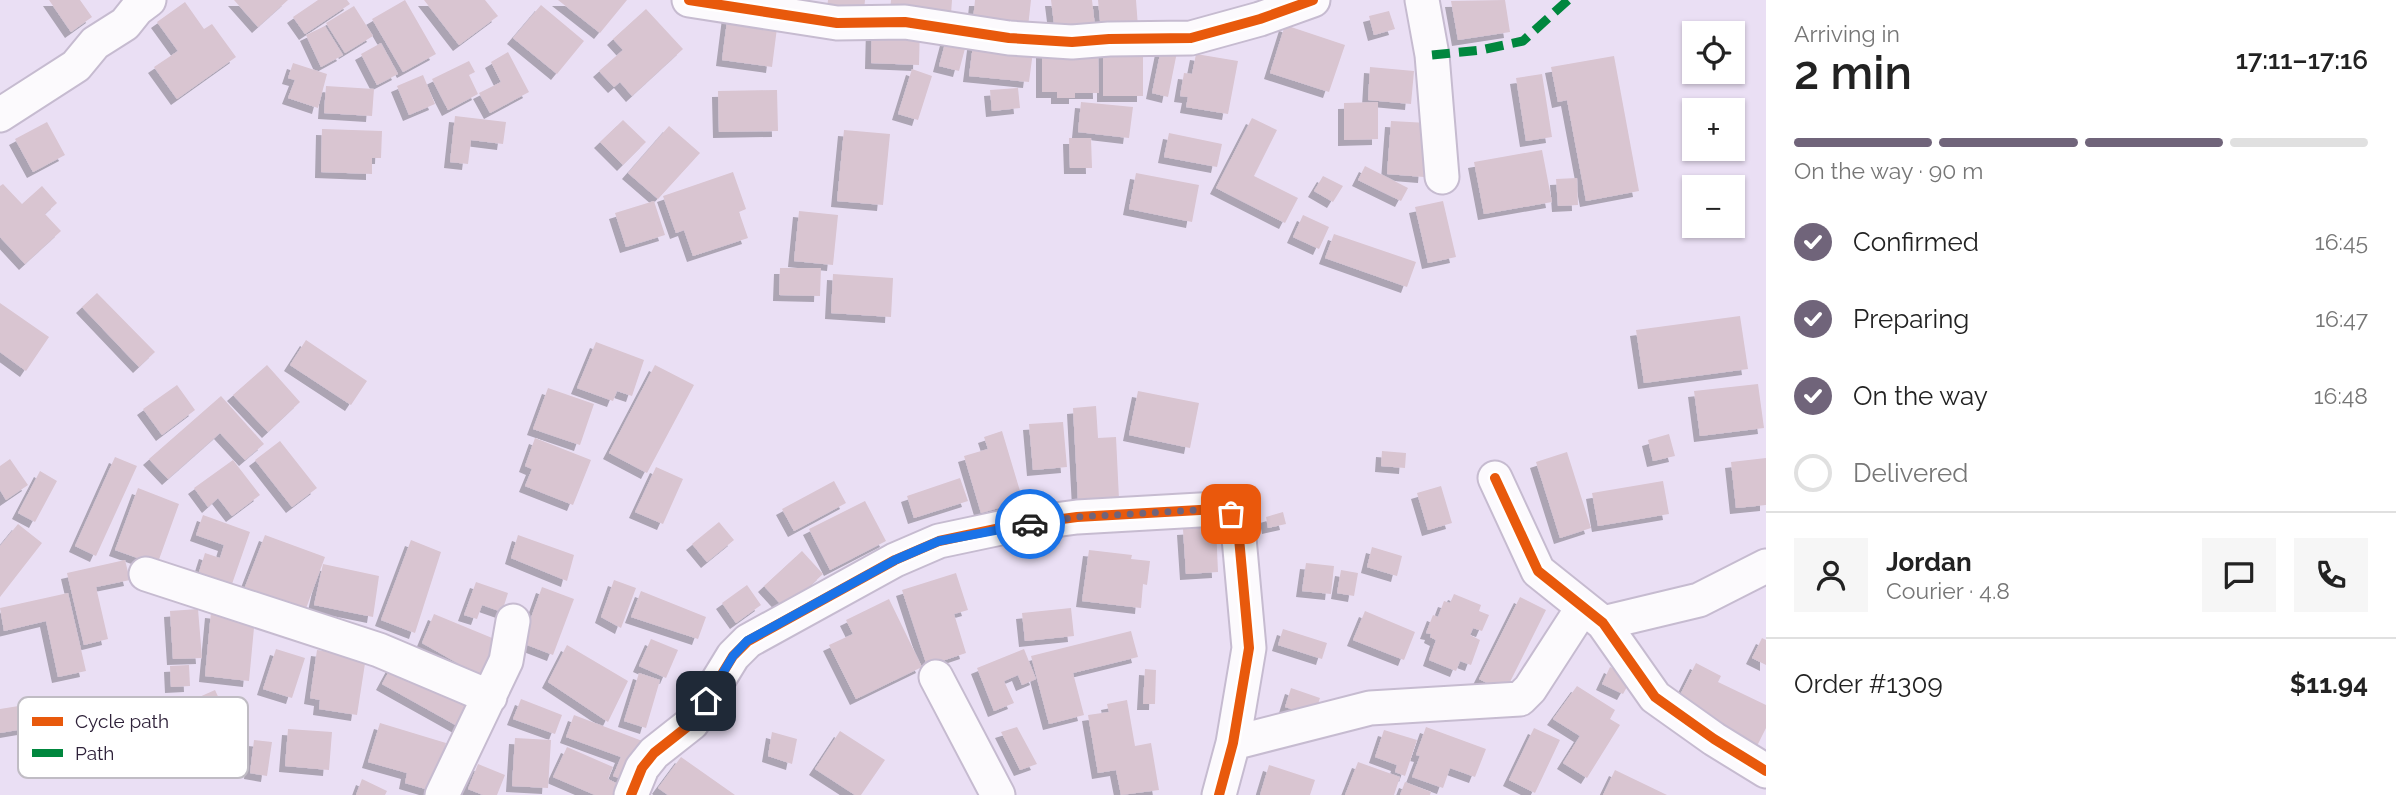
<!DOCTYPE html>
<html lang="en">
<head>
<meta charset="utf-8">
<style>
	:root { --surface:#fff; --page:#f6f6f6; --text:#222; --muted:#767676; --line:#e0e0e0; --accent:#70647a }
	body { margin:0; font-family:Raleway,sans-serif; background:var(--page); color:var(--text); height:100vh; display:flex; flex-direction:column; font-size:26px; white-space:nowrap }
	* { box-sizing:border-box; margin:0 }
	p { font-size:23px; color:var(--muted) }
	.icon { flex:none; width:38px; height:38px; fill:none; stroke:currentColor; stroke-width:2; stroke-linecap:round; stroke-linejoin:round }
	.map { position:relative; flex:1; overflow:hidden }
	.side { display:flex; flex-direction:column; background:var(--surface); width:630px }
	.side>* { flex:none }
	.controls { position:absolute; left:1682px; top:21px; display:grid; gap:14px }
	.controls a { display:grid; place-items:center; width:63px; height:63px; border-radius:0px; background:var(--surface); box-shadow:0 2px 5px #0004; font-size:35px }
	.pin { position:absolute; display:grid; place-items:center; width:60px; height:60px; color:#fff; margin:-30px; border-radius:14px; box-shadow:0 4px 10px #0006 }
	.courier { position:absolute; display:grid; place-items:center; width:70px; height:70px; margin:-35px; border:5px solid #1a73e8; border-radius:50%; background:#fff; color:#222; box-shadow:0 2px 9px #0007 }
	.head em { font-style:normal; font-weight:600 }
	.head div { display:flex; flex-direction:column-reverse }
	.head { display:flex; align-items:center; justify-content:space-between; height:119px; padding:0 28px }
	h1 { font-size:46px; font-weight:600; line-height:52px }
	.bar { display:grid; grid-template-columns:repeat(4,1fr); gap:10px 7px; align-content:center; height:84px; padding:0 28px }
	.bar i { height:9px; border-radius:5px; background:var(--line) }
	.bar .active { background:var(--accent) }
	.bar p { grid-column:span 4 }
	.line { display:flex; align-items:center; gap:18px; padding:0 28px; border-top:2px solid var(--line) }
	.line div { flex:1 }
	.round { display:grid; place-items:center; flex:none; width:74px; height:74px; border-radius:0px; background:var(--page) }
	ol { padding:0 28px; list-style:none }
	li { display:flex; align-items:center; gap:21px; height:77px }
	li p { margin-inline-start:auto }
	li .icon { padding:7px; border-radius:50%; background:var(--accent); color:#fff; stroke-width:4 }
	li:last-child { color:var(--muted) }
	li i { width:38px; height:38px; border:4px solid var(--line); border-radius:50% }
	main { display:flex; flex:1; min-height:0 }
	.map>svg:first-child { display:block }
</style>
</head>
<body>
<main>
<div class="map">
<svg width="1766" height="795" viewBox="0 0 1766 795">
	<defs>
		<filter id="shadow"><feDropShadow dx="-6" dy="6" stdDeviation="0" flood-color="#0004"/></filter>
	</defs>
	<rect width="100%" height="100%" fill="#eadff4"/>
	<path fill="#d9c5d1" filter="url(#shadow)" d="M49,0H80L92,17L71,32Z
		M234,0H288L258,27Z
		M318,0H347L350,4L305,34L293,17Z
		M405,0L436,54L403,72L372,19Z
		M424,0H485L498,16L459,45Z
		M558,0H627L600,33Z
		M828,0H865L864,11L827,8Z
		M891,0H952L951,14L890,11Z
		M975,0H1031L1027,36L972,31Z
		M1051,0H1092L1096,35L1056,40Z
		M1098,0H1136L1138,27L1101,31Z
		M1505,0L1510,32L1458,40L1451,1Z
		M185,2L204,29L212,24L236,57L177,99L154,67L178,51L157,22Z
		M541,5L584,41L557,74L513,38Z
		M354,6L373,36L345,53L326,23Z
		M646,9L683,49L632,96L620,82L614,87L599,71L623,50L613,39Z
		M1389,11L1395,29L1374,35L1369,16Z
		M728,13L777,28L772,67L722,60Z
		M872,24L920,25L919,65L871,63Z
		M1285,25L1345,45L1329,92L1270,73Z
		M325,26L343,55L321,67L306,35Z
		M947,36L967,41L959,71L939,66Z
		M974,37L1034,44L1029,82L969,76Z
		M381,43L398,74L377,85L361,54Z
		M1042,45L1098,49L1099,93H1075V98H1057V92H1042Z
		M1103,49L1143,50V96H1103Z
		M1161,49L1177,52L1168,97L1152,93Z
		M508,52L529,92L490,113L479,93L501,82L491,62Z
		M1196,54L1238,61L1228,114L1186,107L1188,97L1180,96L1184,73L1192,74Z
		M1614,56L1639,191L1586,201L1567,100L1558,102L1551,67Z
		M469,61L475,72L469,75L478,94L448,110L432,79Z
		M293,63L327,74L318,108L288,98L295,80L288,78Z
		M1370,67L1414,71L1411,104L1368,100Z
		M912,69L932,76L918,120L898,114Z
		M1542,74L1552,137L1526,141L1516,78Z
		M423,75L435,104L409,115L397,86Z
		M326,86L374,89L372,116L324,113Z
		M1018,88L1020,108L992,111L990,90Z
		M777,90L778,131L719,132L718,91Z
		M1081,102L1133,107L1129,138L1078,132Z
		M1378,102V139L1344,140V103Z
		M455,116L506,122L503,144L471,140L468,164L450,162Z
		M1252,118L1277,130L1254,176L1298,198L1285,223L1216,188Z
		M623,120L646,142L623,165L600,142Z
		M1391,121L1428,123L1424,177L1387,174Z
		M47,122L65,155L33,172L15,139Z
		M669,126L700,153L658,199L628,173Z
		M322,129L382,131L381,158H372V174L321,172Z
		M844,130L890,134L883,205L837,201Z
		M1169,133L1222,144L1217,167L1164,157Z
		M1069,138H1091L1092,168H1070Z
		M1542,150L1552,202L1484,214L1474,162Z
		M1365,166L1408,188L1401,201L1358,180Z
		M733,172L746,209L739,212L748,238L693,256L684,230L676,233L663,196Z
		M1136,173L1199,185L1192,222L1129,209Z
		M1323,176L1343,186L1333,202L1314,191Z
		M1577,178L1578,205L1558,206L1556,179Z
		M3,184L22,204L42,186L57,203L45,214L61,231L25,264L0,237V186Z
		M654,201L665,235L626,247L615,213Z
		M1443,201L1456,257L1428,263L1415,207Z
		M799,211L838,215L833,265L794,261Z
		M1303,215L1329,227L1319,249L1293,237Z
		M1334,234L1416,262L1407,287L1325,258Z
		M780,268H821L820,296L779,295Z
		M833,274L893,278L891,317L831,313Z
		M97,293L155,352L139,367L82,307Z
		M0,303L49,337L26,371L0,352Z
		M1740,316L1748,369L1644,383L1636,330Z
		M306,340L367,381L351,405L290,365Z
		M596,342L644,360L632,396L617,391L613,401L577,388Z
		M267,365L300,402L268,432L233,395Z
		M655,365L694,385L647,473L609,453Z
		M1758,384L1764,428L1700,436L1694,391Z
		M177,385L195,410L162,435L143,409Z
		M548,388L594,404L580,445L533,429Z
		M1138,391L1199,403L1190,448L1129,435Z
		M221,396L264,444L245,460L220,433L168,479L149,459Z
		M1096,406L1098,438L1116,437L1119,499L1078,501L1073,408Z
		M1063,422L1067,467L1033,470L1029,424Z
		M1002,431L1023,501L981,513L964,456L988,449L984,437Z
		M1669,434L1675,456L1653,461L1648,440Z
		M535,438L591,460L573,505L525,486L532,469L525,466Z
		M280,441L317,488L292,507L255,460Z
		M1382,451L1406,453L1405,468L1381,466Z
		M1567,452L1591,528L1560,538L1536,462Z
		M115,457L137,466L96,556L75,546Z
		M1766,458V505L1736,508L1731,462Z
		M10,459L28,485L6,500L0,490V466Z
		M233,460L260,495L232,516L218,498L208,507L194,488Z
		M656,467L683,479L663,524L635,512Z
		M40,471L57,481L35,522L18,513Z
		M960,478L968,501L914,518L907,496Z
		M834,481L846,503L794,531L782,509Z
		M1663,481L1669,514L1598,526L1592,493Z
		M1441,486L1452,523L1428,530L1417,493Z
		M138,488L179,504L157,565L115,550Z
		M865,501L886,541L830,570L809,529Z
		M1283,512L1286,524L1268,528L1266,517Z
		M203,515L250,532L232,584L199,572L205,553L220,558L224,545L196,535Z
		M719,522L734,540L707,562L692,544Z
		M18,524L42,543L0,597V546Z
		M1216,527L1218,572L1186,574L1183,529Z
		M265,535L325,557L304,614L243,592Z
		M518,535L574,555L567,581L511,558Z
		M411,540L441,552L415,633L381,620Z
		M1372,547L1402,556L1397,576L1367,567Z
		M1089,550L1132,555L1131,559L1150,561L1147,585L1143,584L1141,608L1082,601Z
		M802,551L823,574L785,609L764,586Z
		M125,560L130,580L96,587L108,639L84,645L67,573Z
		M1306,563L1334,566L1331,594L1302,591Z
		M323,564L379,576L373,617L314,605Z
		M1341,570L1358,573L1354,596L1337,593Z
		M956,573L968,610L954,614L966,653L927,666L902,590Z
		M614,580L636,588L621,628L601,617Z
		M476,582L508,593L502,612L482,605L477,619L464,615Z
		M747,585L761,605L736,623L722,603Z
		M542,587L574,599L553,655L522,643Z
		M641,591L706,617L698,639L631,617Z
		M68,593L86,671L58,677L46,621L4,631L0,608Z
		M1454,594L1481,605L1479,611L1489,615L1482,631L1473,628L1470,635L1480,640L1471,665L1460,661L1456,671L1429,660L1436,640L1430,637L1431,634L1426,633L1433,615L1438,617L1444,601L1450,603Z
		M1520,597L1546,610L1505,692L1479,679Z
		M889,599L922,667L856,699L829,645L853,634L846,620Z
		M1071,608L1074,636L1025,641L1022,613Z
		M198,609L202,658L173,659L170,611Z
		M1365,611L1415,632L1404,660L1353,640Z
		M211,612L255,617L249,681L205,676Z
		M434,614L497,640L482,677L422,643Z
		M1283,629L1327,643L1322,659L1278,645Z
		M1131,631L1138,657L1073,673L1084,715L1049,724L1031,656Z
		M1762,638L1766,640V665L1752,658Z
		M651,639L678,650L666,678L639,666Z
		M567,645L628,681L608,722L548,682Z
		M276,649L305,658L292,698L263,689Z
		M1024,649L1036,679L1022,685L1018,675L1004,681L1014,703L994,711L977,668Z
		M317,650L366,657L357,715L319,709L320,700L310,698Z
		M394,662L471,706L459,727L382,684Z
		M1696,663L1721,676L1718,682L1766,705V728L1757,746L1695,716L1678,699Z
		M189,665L190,686L171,687L170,666Z
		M1610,667L1632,678L1623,694L1602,684Z
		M1145,669L1156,670L1155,704H1143Z
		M639,673L660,680L646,728L624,721Z
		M1577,686L1615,710L1610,719L1620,725L1587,778L1563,763L1580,736L1553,719Z
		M1291,688L1320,698L1314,716L1285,707Z
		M215,690L222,705L203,713L197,698Z
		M521,699L562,715L555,734L513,719Z
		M1127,700L1135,746L1151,743L1159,790L1121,795L1116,770L1098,773L1088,715L1109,712L1107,704Z
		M31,704L35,727L0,733V709Z
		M574,715L645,742L630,782L613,776L621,757L566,737Z
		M380,723L446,743L432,791L405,783L407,773L368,762Z
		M1017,727L1037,764L1020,770L1001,732Z
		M1426,727L1486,749L1475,777L1450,768L1443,788L1412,777L1420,756L1416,755Z
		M1534,728L1560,740L1535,793L1509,780Z
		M288,729L332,732L329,770L285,766Z
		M1384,730L1417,740L1405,776L1395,772L1397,765L1375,757Z
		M840,731L885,760L861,795H855L815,769Z
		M772,732L797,739L792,764L768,756Z
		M515,738L551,740L548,788L512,786Z
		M254,740L272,742L267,776L250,773Z
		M567,747L613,767L608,779L624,787L621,795H595L553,777Z
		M681,757L735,795H668L658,788Z
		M1358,762L1400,777L1394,795H1345Z
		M478,764L505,775L497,795H483L468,789Z
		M1269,765L1315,780L1310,795H1260Z
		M1615,770L1667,795H1603Z
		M362,779L387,791L385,795H356Z
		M1405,782L1431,792L1430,795H1400Z"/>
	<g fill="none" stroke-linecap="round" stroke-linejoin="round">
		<defs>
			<path id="minor" d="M689,0L837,23L905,22L1009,38L1072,42L1109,39L1191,38L1260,19L1313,0
				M1422,0L1432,55L1442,177
				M0,115L76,66L95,43L125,24L137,9L149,0
				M1495,478L1538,571L1603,623L1655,697L1714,739L1766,771
				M146,574L379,650L490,697
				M1603,623L1699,600L1766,566
				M936,677L998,795
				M1233,743L1370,708L1520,699L1530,689L1583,607
				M442,795L506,661L513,621
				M631,795L642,768L654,753L692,723L733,656L748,641L895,560L939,541L1010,526L1077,517L1217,509L1231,514L1238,527L1249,648L1233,743L1219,795"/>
		</defs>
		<use href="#minor" stroke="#c6bbd0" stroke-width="37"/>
		<use href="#minor" stroke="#fcfafd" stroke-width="33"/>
		<path stroke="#00873e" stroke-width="9" stroke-dasharray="18 9" stroke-linecap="butt" d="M1432,55L1481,50L1523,41L1568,0"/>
		<defs>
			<path id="cycleway" d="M689,0L837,23L905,22L1009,38L1072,42L1109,39L1191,38L1260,19L1313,0
				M1495,478L1538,571L1603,623L1655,697L1714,739L1766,771
				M631,795L642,768L654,753L692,723L733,656L748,641L895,560L939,541L1010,526L1077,517L1217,509L1231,514L1238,527L1249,648L1233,743L1219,795"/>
		</defs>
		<use href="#cycleway" stroke="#fff" stroke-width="15"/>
		<use href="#cycleway" stroke="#e8590c" stroke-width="10"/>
	</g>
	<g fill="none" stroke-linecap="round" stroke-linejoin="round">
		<path stroke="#70647a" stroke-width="7" stroke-dasharray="0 12.6" d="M1030,524L1077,517L1217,509L1231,514"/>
		<path stroke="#1a73e8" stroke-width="9" d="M706,701L733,656L747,641L811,606L895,560L939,541L1030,524"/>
	</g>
	<rect x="18" y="697" width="230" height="81" rx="10" fill="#fff" stroke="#c0bcc4" stroke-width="2"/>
	<rect x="32" y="717" width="31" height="9" fill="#e8590c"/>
	<rect x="32" y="749" width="31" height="8" fill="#00873e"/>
	<g font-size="19" fill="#2e2139">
		<text x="75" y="728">Cycle path</text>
		<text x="75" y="760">Path</text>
	</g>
</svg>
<div class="controls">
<a><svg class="icon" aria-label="locate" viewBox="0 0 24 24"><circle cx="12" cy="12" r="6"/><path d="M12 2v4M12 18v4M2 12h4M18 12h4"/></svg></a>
<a>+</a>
<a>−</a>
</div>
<div class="pin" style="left:1231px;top:514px;background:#ea580c"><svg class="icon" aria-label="bag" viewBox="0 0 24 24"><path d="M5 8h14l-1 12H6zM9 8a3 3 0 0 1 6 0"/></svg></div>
<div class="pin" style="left:706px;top:701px;background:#1f2937"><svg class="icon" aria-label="home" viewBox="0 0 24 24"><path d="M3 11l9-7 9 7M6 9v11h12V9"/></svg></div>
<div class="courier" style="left:1030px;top:524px"><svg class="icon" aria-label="car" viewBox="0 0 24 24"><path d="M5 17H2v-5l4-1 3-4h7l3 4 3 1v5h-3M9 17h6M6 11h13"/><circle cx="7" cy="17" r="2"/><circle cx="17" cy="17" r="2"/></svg></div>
</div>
<section class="side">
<div class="head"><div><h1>2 min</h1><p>Arriving in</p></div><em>17:11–17:16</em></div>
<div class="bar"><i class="active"></i><i class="active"></i><i class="active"></i><i></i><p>On the way · 90 m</p></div>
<ol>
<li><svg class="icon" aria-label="check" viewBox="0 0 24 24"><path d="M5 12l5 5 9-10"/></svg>Confirmed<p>16:45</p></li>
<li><svg class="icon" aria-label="check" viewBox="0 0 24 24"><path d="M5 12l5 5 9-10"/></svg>Preparing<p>16:47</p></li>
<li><svg class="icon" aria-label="check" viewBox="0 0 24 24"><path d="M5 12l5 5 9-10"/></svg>On the way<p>16:48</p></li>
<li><i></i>Delivered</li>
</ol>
<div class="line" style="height:126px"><a class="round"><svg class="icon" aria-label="person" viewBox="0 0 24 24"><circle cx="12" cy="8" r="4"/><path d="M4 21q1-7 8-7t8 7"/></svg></a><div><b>Jordan</b><p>Courier · 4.8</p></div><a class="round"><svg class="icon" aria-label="chat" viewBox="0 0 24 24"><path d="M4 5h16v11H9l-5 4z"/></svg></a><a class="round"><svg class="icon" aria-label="phone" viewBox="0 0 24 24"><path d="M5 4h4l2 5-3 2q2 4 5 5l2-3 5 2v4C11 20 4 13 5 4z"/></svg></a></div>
<div class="line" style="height:91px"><div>Order #1309</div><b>$11.94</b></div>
</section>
</main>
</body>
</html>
